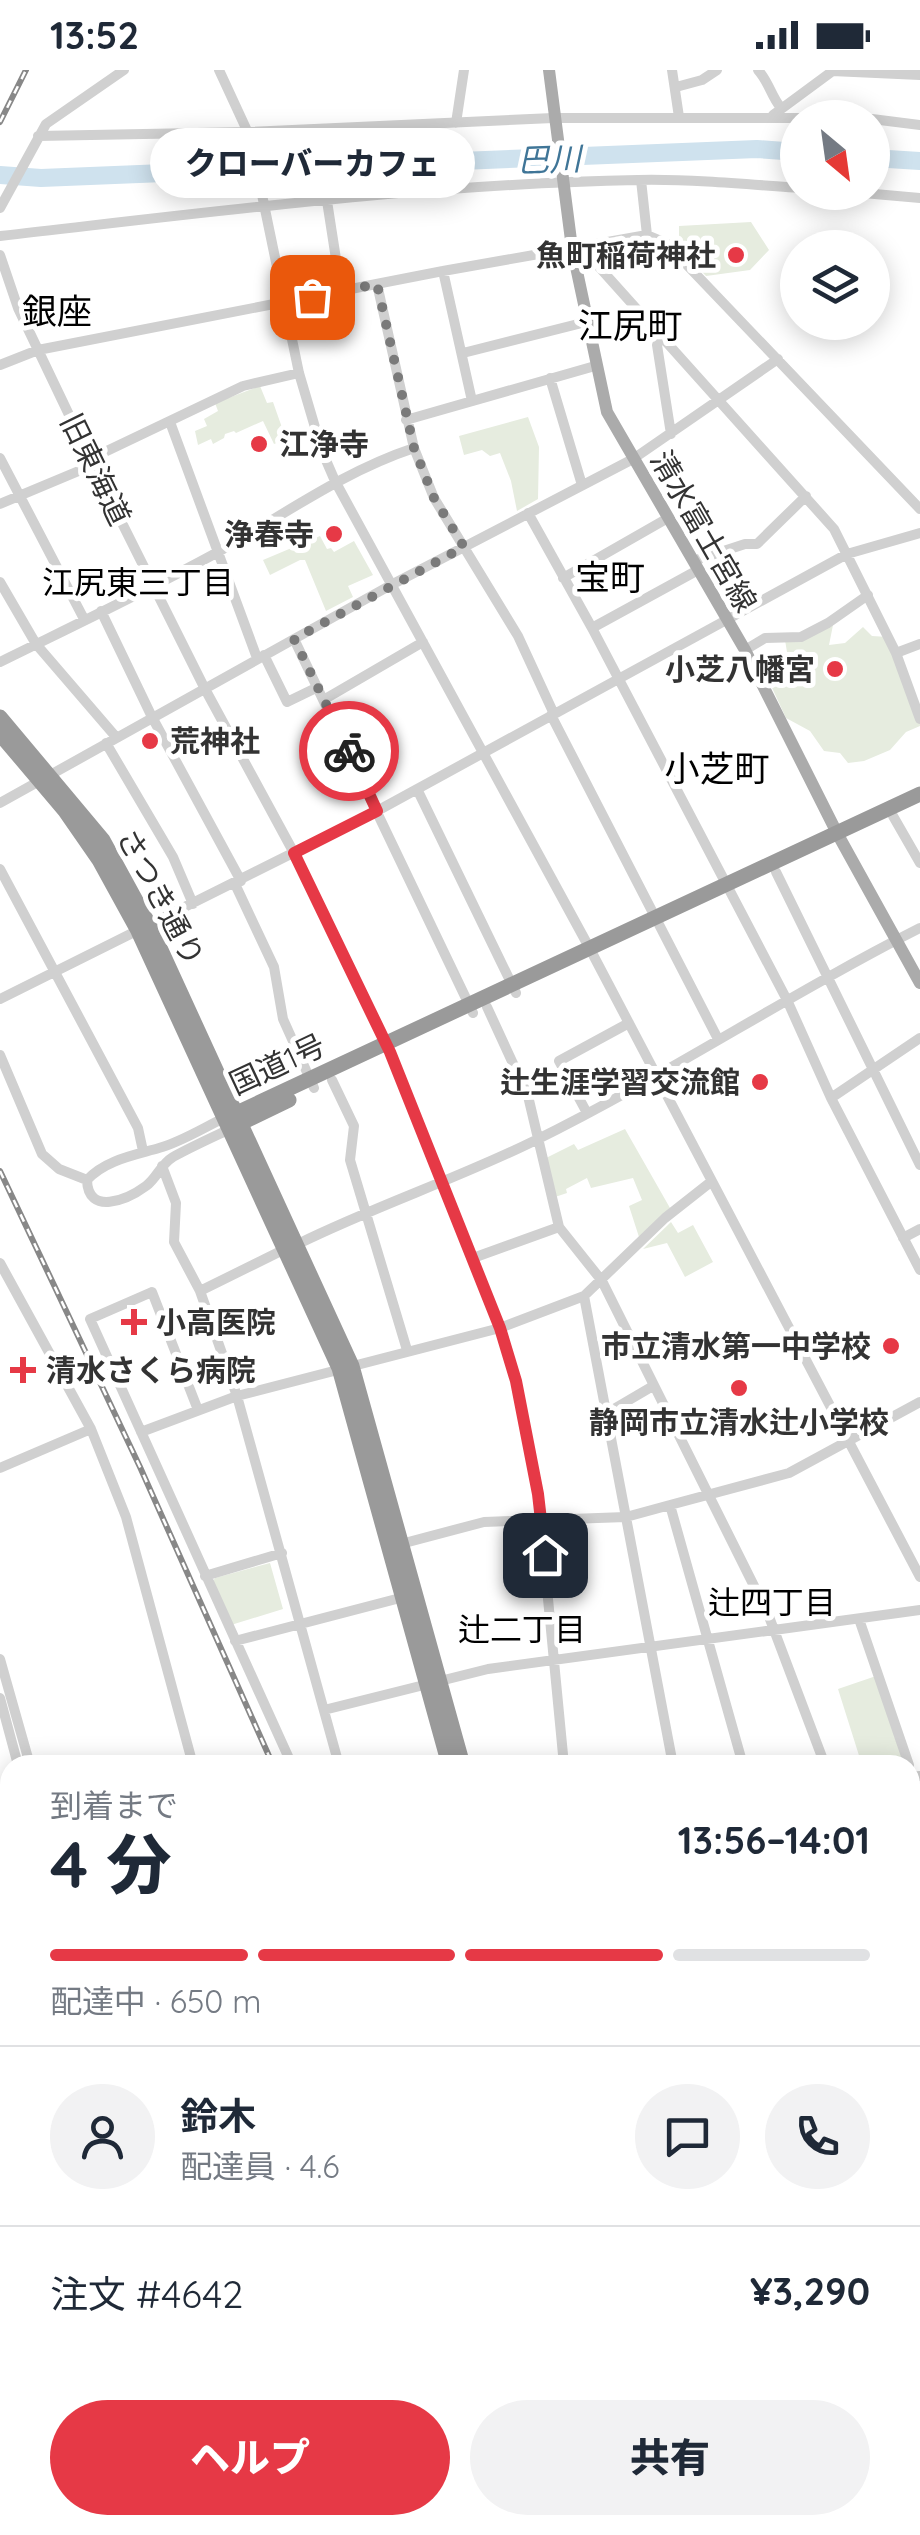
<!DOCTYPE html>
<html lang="ja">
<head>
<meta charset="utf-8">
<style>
	:root { --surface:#fff; --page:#f2f2f3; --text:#1f2937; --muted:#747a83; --line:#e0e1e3; --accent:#e63946 }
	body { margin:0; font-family:Quicksand,"Noto Sans JP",sans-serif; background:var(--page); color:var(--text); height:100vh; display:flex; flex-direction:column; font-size:38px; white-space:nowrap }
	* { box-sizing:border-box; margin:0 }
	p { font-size:32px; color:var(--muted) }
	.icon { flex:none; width:55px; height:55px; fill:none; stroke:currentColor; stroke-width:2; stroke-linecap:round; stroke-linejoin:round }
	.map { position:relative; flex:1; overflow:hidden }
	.sheet { position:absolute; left:0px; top:1685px; width:920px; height:780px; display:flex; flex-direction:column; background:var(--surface); border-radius:30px 30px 0 0; box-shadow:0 5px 25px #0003 }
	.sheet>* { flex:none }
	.needle { width:65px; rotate:151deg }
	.tools { position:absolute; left:780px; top:30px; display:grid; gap:20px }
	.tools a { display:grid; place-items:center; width:110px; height:110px; border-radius:50%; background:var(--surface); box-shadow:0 5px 25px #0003; font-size:50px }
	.pin { position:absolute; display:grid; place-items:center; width:85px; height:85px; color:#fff; margin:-42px; border-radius:20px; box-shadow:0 5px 15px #0006 }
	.courier { position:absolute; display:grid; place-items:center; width:100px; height:100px; margin:-50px; border:8px solid #e63946; border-radius:50%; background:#fff; color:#222; box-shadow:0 2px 12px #0007 }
	.bubble { position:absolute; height:70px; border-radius:35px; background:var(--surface); box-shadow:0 5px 25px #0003; font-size:32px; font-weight:800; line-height:70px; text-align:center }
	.headline em { font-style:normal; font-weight:800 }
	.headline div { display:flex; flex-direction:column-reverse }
	.headline { display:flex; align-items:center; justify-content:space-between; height:170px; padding:0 50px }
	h1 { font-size:65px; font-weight:800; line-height:75px }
	.bar { display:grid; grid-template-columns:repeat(4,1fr); gap:15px 10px; align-content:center; height:120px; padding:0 50px }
	.bar i { height:12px; border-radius:8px; background:var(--line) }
	.bar .active { background:var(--accent) }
	.bar p { grid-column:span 4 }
	.line { display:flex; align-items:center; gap:25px; padding:0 50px; border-top:2px solid var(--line) }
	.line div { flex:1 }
	.round { display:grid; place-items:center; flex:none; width:105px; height:105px; border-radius:52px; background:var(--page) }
	.action { display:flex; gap:20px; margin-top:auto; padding:20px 50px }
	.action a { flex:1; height:115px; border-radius:60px; background:var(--accent); color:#fff; font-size:40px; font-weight:800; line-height:115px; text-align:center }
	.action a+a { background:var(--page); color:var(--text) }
	.status { display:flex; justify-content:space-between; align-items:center; height:70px; padding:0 50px; background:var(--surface); direction:ltr }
	.status svg { height:28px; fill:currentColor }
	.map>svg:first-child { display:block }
</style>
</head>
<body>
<div class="status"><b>13:52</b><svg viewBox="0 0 49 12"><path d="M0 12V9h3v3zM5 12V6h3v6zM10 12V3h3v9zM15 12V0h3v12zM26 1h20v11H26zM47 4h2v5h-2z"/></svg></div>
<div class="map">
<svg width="920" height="2465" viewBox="0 0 920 2465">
	<rect width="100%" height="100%" fill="#fff"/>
	<path fill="#e6ecdf" d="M751,152L769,180L750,200L706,206L679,178V156Z
		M260,316L267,333L273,332L286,369L274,374L263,351L236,363L234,361L225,364L224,368L213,374L211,369L198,375L195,361L207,356L204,349L218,341L215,333Z
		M528,347L539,377L538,429L517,441L511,411L500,383L490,386L482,380L464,385L459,366Z
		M320,466L327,479L331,478L334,482L354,471L373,505L348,516L353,527L326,541L305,490H300L270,505L263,490Z
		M833,555L829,575L845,573L863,557L872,566L888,567L920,645V656L906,662L890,680L864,691L848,693L840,683L824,681L810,661L786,648L768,609V602L779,598L788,588L785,570Z
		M625,1059L670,1138L639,1167L629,1136L642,1130L633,1108L591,1118L587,1108L566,1119L567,1123L555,1127L546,1088L574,1074L578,1080Z
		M671,1152L678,1163L693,1155L713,1192L685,1207L667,1173L643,1179Z
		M270,1493L283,1539L231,1555L212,1513L215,1508Z
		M876,1606L906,1695H862L838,1619Z"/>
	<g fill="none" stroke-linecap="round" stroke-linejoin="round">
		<path stroke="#cfe2ee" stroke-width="18" d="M872,88L920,91
			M0,105L41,108L757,79L798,82"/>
		<path stroke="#d0d0d0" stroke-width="10" d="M219,0L250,67L299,303L322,381L335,411L590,879L920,1507
			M672,0L679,47
			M758,0C769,12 771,26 781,38
			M832,1L920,5
			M676,17L702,10L717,0
			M773,45L834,0
			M872,49L920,55
			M456,53L464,0
			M38,66L249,62L553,48H822
			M641,110L647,165
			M852,122L920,128
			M327,131L341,221
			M0,138L46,54L124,0
			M0,166C212,142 424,114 638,110C691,109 745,114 798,118
			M572,178L591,188L834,459L896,583L920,649
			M0,185L18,238L93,395L205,619L294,783L390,982L500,1258L516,1311L538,1425L564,1695
			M443,201L472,331
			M377,214L414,378L434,428L518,566L554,644
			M661,265L657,275L671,364
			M463,283L586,252
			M0,295L38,280L443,201L647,165L666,173L920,439
			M550,308L582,415
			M406,350L595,296
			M170,352L257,588
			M0,388L84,549
			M90,389L243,316L299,303
			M0,434L93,395
			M528,443L592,558L787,930L831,1028L920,1200
			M693,491L745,474H757L806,426
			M563,508L668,448
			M0,512L36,574L116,667
			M101,541L152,647L241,811
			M592,558L698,500
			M294,569L473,943
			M745,580L765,568L801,567L828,553L868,525
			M896,583L920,574
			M264,585L287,632L318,617
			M0,592C73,556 147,521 218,482C284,445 342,402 414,378
			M325,629L423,572
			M551,645L718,969
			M106,673L173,787L193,834
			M417,719L516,923
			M0,733L391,515L633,389L778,289
			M893,746L920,793
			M0,799L138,1058L143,1081
			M776,802L920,1095
			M235,814L274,897L283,949L314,1018
			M0,929L377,741L847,484L920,463
			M487,937L528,1026L559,1157L602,1211L768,1544L825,1695
			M0,985L42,1084L59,1099L87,1110
			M332,1010L354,1056L350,1090L407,1280
			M831,1028L920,968
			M587,1043L559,991L629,953
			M224,1048C203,1058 181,1072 159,1078C135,1085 105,1090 87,1110C88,1146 127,1130 146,1116C157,1108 160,1095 173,1087C191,1077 211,1068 230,1059
			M162,1096L176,1133L174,1172L200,1221L237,1326L339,1695
			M903,1168L920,1159
			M298,1174C375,1136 457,1109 534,1071C666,1006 789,924 920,858
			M473,1188L559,1157
			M0,1193L91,1359L126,1447L193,1695
			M200,1221L285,1179
			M584,1226L673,1695
			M198,1340L152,1222L90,1249L292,1695
			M607,1343L653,1316
			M141,1362L237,1326L500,1258L584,1226L665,1148L712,1111
			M0,1398L91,1359
			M670,1435L743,1695
			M397,1475L484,1452L626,1447L670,1435L789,1403L920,1332
			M205,1506L282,1483
			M859,1549L909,1695
			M235,1571L404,1527
			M0,1589L30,1695
			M0,1628L18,1695
			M324,1640L488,1599L920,1540
			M910,1707L920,1706
			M910,1823H920
			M910,1905H920
			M910,2031L920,2032
			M910,2119L920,2120
			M910,2166L920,2167
			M910,2317L920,2318
			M910,2444L920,2421
			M102,2455L103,2465
			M115,2455L116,2465
			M244,2455L245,2465
			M472,2455L481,2463L541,2465
			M376,2465L377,2455
			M405,2465L409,2455
			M721,2465L722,2455
			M827,2465L828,2455
			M905,2465L907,2455"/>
		<path stroke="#ababab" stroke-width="12" d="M549,0L572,178L607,342L745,580L837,763L920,913"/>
		<path stroke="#9a9a9a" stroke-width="15" d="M0,647L103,770L150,856L352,1296L463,1695
			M0,664L65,741L99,790L138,861L339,1298L449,1695
			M228,1047L920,724
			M233,1057L289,1030
			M595,2465L596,2455"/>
		<defs>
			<path id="rail" d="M0,52L26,0
				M0,1101L140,1397L273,1695
				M391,2465L392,2455"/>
		</defs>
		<use href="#rail" stroke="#888" stroke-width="6"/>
		<use href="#rail" stroke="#fff" stroke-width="2.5" stroke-dasharray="8" stroke-linecap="butt"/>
	</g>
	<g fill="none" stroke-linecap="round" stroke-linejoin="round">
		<path stroke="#7a7a7a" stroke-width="10" stroke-dasharray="0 18" d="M312,227L377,214L414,378L434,428L464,477L294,569L349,681"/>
		<path stroke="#e63946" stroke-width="12" d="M349,681L377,741L294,783L390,982L500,1258L516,1311L538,1424L545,1485"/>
	</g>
	<g fill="#e63946" stroke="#fff" stroke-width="4">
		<circle cx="736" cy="185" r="10"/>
		<circle cx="259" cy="374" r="10"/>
		<circle cx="334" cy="464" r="10"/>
		<circle cx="835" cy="599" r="10"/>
		<circle cx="150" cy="671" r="10"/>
		<circle cx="760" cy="1012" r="10"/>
		<path d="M129 1237h10v10h10v10h-10v10h-10v-10h-10v-10h10z"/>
		<circle cx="891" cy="1276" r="10"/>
		<path d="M18 1285h10v10h10v10h-10v10h-10v-10h-10v-10h10z"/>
		<circle cx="739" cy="1318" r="10"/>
	</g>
	<g text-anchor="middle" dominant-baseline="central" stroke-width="10" stroke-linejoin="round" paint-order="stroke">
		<g font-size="30" font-weight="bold" fill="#333" stroke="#fff" text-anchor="end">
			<text x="716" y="185">魚町稲荷神社</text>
			<text x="279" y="374" text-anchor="start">江浄寺</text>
			<text x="314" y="464">浄春寺</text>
			<text x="815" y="599">小芝八幡宮</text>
			<text x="170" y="671" text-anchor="start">荒神社</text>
			<text x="740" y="1012">辻生涯学習交流館</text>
			<text x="156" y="1252" text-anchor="start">小高医院</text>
			<text x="871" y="1276">市立清水第一中学校</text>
			<text x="46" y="1300" text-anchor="start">清水さくら病院</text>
			<text x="739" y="1352" text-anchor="middle">静岡市立清水辻小学校</text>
		</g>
		<g font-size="30" fill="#333" stroke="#fff">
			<text transform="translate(96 399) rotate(64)">旧東海道</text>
			<text transform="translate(704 461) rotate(60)">清水富士宮線</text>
			<text transform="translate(161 827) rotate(62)">さつき通り</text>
			<text transform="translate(277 994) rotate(-25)">国道1号</text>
		</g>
		<g font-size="32" font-style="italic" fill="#3f7597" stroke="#fff">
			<text transform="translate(549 89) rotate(-2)">巴川</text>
		</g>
		<g font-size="32" fill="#000" stroke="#fff">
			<text x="138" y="512">江尻東三丁目</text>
			<text x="772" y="1532">辻四丁目</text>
			<text x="522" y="1559">辻二丁目</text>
		</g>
		<g font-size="35" fill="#000" stroke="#fff">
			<text x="57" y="241">銀座</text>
			<text x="630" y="255">江尻町</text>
			<text x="610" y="507">宝町</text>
			<text x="717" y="698">小芝町</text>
		</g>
	</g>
</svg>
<div class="tools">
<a><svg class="needle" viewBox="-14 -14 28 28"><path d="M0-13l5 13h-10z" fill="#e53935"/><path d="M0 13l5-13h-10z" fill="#747a83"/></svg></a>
<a><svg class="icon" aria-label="layers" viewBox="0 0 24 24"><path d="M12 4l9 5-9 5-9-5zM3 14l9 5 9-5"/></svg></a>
</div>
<div class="pin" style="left:312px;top:227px;background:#ea580c"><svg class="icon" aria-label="bag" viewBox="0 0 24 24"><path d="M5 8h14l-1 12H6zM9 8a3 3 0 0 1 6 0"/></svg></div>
<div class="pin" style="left:545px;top:1485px;background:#1f2937"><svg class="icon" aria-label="home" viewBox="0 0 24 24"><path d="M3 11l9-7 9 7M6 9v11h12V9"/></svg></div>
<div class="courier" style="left:349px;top:681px"><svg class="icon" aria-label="bike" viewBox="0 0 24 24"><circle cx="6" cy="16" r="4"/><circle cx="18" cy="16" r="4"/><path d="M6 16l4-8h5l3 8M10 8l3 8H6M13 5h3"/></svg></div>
<div class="bubble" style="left:150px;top:58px;width:325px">クローバーカフェ</div>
<section class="sheet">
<div class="headline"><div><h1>4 分</h1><p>到着まで</p></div><em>13:56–14:01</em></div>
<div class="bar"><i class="active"></i><i class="active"></i><i class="active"></i><i></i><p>配達中 · 650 m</p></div>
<div class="line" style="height:180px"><a class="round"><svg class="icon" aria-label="person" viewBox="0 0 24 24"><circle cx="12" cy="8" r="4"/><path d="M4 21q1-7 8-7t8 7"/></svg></a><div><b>鈴木</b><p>配達員 · 4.6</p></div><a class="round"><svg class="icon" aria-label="chat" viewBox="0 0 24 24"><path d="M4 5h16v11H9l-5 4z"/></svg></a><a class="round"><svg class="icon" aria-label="phone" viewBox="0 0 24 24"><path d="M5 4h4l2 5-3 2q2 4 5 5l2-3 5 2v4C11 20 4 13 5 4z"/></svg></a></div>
<div class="line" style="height:130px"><div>注文 #4642</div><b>¥3,290</b></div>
<div class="action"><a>ヘルプ</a><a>共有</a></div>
</section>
</div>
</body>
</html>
